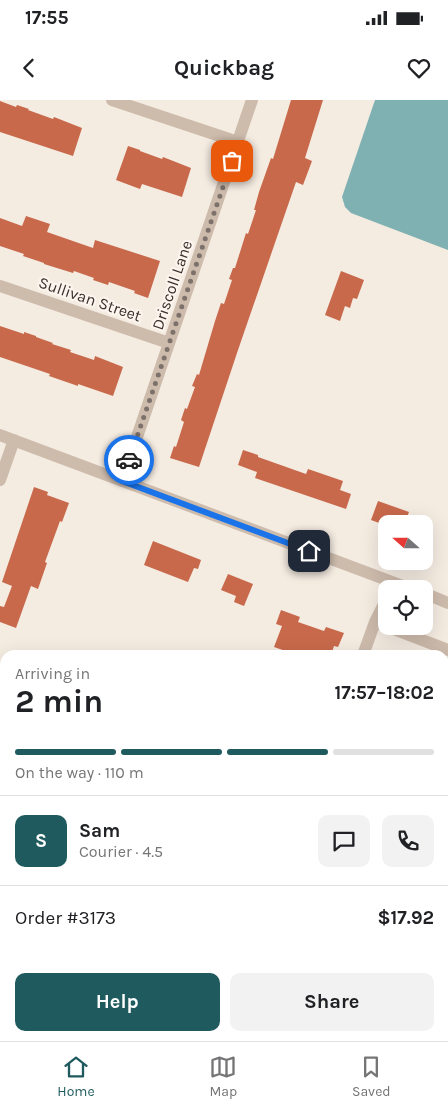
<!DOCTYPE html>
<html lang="en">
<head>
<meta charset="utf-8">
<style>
	:root { --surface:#fff; --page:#f2f2f2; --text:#202124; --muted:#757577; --line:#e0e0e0; --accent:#1f5a5e }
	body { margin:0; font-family:Karla,sans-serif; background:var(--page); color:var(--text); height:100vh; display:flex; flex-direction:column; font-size:19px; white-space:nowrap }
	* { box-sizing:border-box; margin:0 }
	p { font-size:16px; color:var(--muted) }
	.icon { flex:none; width:28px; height:28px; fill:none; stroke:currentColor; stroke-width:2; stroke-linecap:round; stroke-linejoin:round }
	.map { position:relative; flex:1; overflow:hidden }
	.sheet { position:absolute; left:0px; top:550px; width:449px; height:391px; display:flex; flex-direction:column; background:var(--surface); border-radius:15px 15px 0 0; box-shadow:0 5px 20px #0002 }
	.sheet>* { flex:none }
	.needle { width:32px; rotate:291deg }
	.buttons { position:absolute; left:378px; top:415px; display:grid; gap:10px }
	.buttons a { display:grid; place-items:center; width:55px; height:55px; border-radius:10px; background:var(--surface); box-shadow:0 5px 20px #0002; font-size:25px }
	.pin { position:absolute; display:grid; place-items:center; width:42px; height:42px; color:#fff; margin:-21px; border-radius:10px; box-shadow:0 2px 8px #0006 }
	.courier { position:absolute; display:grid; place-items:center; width:50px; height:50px; margin:-25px; border:4px solid #1a73e8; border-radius:50%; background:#fff; color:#222; box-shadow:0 1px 6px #0007 }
	.overview em { font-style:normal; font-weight:700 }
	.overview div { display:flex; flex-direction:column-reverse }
	.overview { display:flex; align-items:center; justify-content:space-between; height:85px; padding:0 15px }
	h1 { font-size:32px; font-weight:700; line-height:38px }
	.bar { display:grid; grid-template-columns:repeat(4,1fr); gap:8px 5px; align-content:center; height:60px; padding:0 15px }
	.bar i { height:6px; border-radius:4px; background:var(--line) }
	.bar .current { background:var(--accent) }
	.bar p { grid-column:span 4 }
	.line { display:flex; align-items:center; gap:12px; padding:0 15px; border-top:1px solid var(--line) }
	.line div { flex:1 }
	.round { display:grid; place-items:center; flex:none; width:52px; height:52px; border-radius:10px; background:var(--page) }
	.button { display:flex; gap:10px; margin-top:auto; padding:10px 15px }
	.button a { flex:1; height:58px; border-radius:10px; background:var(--accent); color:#fff; font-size:20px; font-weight:700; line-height:58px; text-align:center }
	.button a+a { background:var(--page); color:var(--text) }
	.status { display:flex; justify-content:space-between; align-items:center; height:35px; padding:0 25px; background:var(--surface); direction:ltr }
	.status svg { height:14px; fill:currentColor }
	header { display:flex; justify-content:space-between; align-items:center; height:65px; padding:0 15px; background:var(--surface); font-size:22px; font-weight:700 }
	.tab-bar { display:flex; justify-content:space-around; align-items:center; height:70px; border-top:1px solid var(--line); background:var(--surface); font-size:14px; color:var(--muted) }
	.tab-bar a { display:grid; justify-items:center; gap:2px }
	.tab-bar .current { color:var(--accent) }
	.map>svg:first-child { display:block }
</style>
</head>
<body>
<div class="status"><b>17:55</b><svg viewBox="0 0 49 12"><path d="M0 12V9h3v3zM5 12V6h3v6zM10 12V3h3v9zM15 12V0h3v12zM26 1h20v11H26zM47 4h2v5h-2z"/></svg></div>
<header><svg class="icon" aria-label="back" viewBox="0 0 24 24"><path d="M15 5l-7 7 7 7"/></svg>Quickbag<svg class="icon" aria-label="heart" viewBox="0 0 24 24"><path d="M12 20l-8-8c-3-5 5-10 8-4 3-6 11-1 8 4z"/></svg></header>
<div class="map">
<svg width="448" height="941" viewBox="0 0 448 941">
	<rect width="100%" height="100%" fill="#f4ebe1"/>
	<path fill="#7fb0b2" d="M375,0H448V150L351,113L345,107L342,97Z"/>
	<path fill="#c8694b" d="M291,0H323L305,58L312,61L303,85L296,82L238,250L199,367L170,358L174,346L176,347L184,322L181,320L185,308L187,309L195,287L192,286L197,274L199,275L215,221L221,203L224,204L232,180L229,179L233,168H235L246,133L248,134L256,110H254L259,92L271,58L273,59Z
		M0,1L16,7L17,5L29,9L28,10L53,19L54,17L82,28L73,56L0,32Z
		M128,46L140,50V51L162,59L163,57L191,68L182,97L142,84L140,89L116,80Z
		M26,116L50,124L47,132L93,148L95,140L160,161L148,198L134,193L135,191L109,182L108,185L93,180L94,178L74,171L73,173L44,164V163L23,156L24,154L0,146V118L22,126Z
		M341,171L364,180L357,199L353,198L350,208L345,206L340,221L325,215Z
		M0,226L24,234V232L36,236V237L53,243L52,244L71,250L70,252L94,260L95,256L123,267L113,296L78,284V286L49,276L50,274L0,257Z
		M243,350L258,355V357L306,374L308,369L343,381L340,390L351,394L346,409L255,378L257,372L238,365Z
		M34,387L48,392L47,395L69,403L62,422L60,421L45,462L47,463L38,489L31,486L16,528L0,522V506L4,507L12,486L2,482Z
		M378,401L409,412L404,424H382L371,420Z
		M153,441L201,460L198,469L194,468L188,482L144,465Z
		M228,474L253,484L244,506L234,502L236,496L221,490Z
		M281,510L300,517L298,522L324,531L326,527L344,533L338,547L334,546L331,555H297L274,547L282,526L276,524Z"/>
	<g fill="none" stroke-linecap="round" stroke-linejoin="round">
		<path stroke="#b9a596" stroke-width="2.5" stroke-dasharray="2.5 2.5" stroke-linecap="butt" d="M444,715L448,716"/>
		<path stroke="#cdbbac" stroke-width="12" d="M112,0L238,42
			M0,186L169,243
			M0,335L411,489
			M0,380L14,340
			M122,381L252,0
			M424,493L448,503
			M375,522L448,550
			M363,555L375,522L386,500
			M0,636L5,638
			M444,811L448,799
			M444,851L448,852
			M397,941L398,936"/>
	</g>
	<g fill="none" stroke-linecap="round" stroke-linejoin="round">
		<path stroke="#7c716b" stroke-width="5" stroke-dasharray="0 9" d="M129,360L232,61"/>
		<path stroke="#1a73e8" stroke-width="6" d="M129,360L122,381L309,451"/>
	</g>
	<g text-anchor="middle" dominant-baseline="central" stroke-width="4.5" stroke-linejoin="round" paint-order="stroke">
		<g font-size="16" fill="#3b302b" stroke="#fbf5ee">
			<text transform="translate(172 185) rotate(-71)">Driscoll Lane</text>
			<text transform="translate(90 199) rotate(19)">Sullivan Street</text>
		</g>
	</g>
</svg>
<div class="buttons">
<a><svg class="needle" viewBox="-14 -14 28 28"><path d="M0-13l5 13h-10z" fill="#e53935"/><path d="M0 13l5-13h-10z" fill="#757577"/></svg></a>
<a><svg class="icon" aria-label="locate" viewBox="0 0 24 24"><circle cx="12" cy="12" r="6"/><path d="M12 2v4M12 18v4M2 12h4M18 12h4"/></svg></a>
</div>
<div class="pin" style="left:232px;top:61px;background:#ea580c"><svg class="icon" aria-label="bag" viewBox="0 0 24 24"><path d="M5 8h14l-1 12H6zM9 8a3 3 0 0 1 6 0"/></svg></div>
<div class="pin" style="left:309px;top:451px;background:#1f2937"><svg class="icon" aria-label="home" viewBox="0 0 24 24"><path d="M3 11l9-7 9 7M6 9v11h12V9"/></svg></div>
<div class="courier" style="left:129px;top:360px"><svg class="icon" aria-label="car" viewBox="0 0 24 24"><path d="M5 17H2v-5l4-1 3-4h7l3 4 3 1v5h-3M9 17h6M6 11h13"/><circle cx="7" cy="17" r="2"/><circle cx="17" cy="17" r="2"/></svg></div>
<section class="sheet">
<div class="overview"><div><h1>2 min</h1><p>Arriving in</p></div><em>17:57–18:02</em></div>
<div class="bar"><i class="current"></i><i class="current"></i><i class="current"></i><i></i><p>On the way · 110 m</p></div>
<div class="line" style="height:90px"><b class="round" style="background:var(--accent);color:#fff">S</b><div><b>Sam</b><p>Courier · 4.5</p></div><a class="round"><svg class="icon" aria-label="chat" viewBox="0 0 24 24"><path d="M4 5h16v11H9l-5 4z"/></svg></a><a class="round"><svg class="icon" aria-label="phone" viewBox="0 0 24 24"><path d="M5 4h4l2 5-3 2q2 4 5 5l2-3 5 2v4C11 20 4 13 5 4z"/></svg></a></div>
<div class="line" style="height:65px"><div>Order #3173</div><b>$17.92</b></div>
<div class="button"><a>Help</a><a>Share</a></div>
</section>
</div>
<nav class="tab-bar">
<a class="current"><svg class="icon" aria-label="home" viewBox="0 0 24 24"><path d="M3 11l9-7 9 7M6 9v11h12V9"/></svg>Home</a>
<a><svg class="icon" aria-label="map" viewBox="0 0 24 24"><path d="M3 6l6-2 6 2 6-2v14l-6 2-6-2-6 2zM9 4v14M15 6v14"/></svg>Map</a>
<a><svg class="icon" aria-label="saved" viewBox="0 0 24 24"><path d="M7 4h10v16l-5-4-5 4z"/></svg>Saved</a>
</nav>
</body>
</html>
